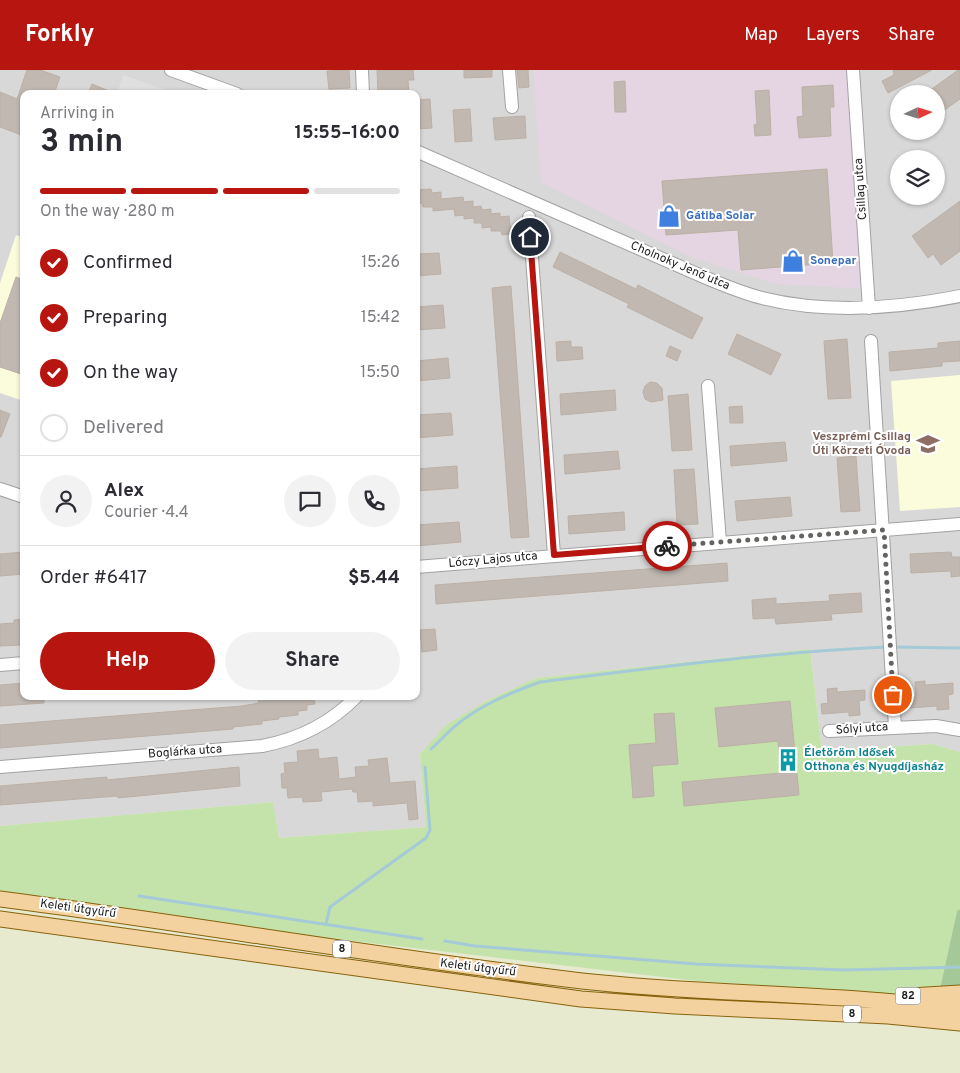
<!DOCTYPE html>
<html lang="en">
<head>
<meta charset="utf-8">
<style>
	:root { --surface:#fff; --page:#f2f2f3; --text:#2b2b33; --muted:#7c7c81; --line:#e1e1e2; --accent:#b71510 }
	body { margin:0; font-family:Overpass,sans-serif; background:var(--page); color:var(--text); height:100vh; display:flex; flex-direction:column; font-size:19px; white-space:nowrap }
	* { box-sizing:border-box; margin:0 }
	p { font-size:16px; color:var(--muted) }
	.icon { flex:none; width:28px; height:28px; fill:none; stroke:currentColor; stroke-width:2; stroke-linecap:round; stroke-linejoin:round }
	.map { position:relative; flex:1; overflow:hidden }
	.drawer { position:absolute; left:20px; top:20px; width:400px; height:610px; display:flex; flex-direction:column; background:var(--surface); border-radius:10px; box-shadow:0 1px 4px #0004 }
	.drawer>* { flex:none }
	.needle { width:32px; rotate:86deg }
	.controls { position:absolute; left:890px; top:15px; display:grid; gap:10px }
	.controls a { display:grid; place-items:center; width:55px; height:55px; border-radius:50%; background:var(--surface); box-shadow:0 1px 4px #0004; font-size:25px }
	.pin { position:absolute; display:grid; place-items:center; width:42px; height:42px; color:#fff; margin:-21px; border:2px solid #fff; border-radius:50%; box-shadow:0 1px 5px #0007 }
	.courier { position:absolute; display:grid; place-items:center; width:50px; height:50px; margin:-25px; border:4px solid #b71510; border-radius:50%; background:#fff; color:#222; box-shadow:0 1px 6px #0007 }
	.head em { font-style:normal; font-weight:700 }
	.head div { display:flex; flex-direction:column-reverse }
	.head { display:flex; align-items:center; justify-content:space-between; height:85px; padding:0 20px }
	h1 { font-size:32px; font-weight:700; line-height:38px }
	.bar { display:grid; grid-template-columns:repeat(4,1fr); gap:8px 5px; align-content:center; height:60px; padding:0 20px }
	.bar i { height:6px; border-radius:4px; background:var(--line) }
	.bar .selected { background:var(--accent) }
	.bar p { grid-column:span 4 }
	.line { display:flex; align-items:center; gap:12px; padding:0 20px; border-top:1px solid var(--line) }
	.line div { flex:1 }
	.round { display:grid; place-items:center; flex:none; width:52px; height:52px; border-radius:26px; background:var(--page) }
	ol { padding:0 20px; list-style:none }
	li { display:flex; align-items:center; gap:15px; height:55px }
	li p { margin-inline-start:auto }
	li .icon { padding:5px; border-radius:50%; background:var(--accent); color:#fff; stroke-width:4 }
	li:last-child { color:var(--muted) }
	li i { width:28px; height:28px; border:2px solid var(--line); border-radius:50% }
	.button { display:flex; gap:10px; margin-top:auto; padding:10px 20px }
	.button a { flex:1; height:58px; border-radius:30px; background:var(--accent); color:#fff; font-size:20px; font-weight:700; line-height:58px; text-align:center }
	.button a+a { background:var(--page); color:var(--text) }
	header { display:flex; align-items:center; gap:30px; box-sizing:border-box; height:70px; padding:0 25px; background:var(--accent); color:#fff }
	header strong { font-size:24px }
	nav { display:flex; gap:28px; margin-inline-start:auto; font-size:18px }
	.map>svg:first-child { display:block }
</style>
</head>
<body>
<header>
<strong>Forkly</strong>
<nav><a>Map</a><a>Layers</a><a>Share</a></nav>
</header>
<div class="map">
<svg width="960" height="1003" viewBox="0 0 960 1003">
	<rect width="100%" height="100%" fill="#ece9e1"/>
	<path fill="#d9d8d8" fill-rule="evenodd" d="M0,0H960V682L932,674L822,681L810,579L536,608L486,631L447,655L420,684L426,757L279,768L273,732L0,756ZM24,24H416V626H24ZM899,24H936V61H899ZM899,89H936V126H899Z"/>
	<path fill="#e5d4e1" d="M533,0H850L866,219L776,214L693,188L541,112Z"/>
	<path fill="#fbfcdb" d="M16,165L24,168V331L0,323V213Z
		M960,305V437L900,441L891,311Z"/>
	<path fill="#e7eace" d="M0,823L199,853L697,911L938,928H960V1003H0Z"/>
	<path fill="#c4e3aa" d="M810,579L822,681L932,674L960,682V839L957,841L938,928L697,911L199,853L0,823V756L273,732L279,768L426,757L420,684L446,655L486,631L536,608Z"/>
	<path fill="#a5c899" d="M960,839V928H938L957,841Z"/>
	<path fill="#dfdfdf" d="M123,5L177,24H117Z"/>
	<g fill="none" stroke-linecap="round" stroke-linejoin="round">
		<path stroke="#a5cad7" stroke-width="3" d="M892,577L960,578
			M431,679C439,672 446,664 454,657C478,636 510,623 540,612C655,598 770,582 886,577
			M139,826L422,869
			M326,854L330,837L426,768L430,760L425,697
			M445,871L475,876L696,894L844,900L960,897"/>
	</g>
	<path fill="#c0b8b1" stroke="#bcb0a5" d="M27,0H40L60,7L54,24H24V66L0,57V22L17,29Z
		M349,0L350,18L329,19L327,1Z
		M377,0H413L414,10H408L409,24H378Z
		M464,0H492V7L464,8Z
		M517,0H528L529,17L519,18Z
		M893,0H932L888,23L882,11L894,5Z
		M958,0H960V29L936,46V24H925Z
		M625,11L626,42H615L614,12Z
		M92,14L114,23V24H88Z
		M833,15L834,37H830L831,66L799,68L797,47L803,46L802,17Z
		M769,20L771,65L755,66L754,55L757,54L755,21Z
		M430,29L432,58L416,59V30Z
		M470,39L472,71L455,72L453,40Z
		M525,46L526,68L495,70L493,48Z
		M827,99L833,193L741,200L738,160L666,165L662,111Z
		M431,119L432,123L441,122V129L463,127L464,132L473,131V137L481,136L482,140L491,139V144L500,143V147L509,146L511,164L502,165L501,161H491V157L482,158V153H474V148L464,149V145L455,146L454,139L433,141V137H423L422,133L416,134V120Z
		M960,131V181L941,195L933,184L928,188L912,166Z
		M560,182L636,219L638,215L703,248L692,269L627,237L629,234L553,197Z
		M439,183L441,204L416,206V184Z
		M16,207L24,210V305L0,297V253Z
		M511,216L529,467L511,468L492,218Z
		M443,235L445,258L416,260V237Z
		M737,264L781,284L771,305L728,284Z
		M847,269L851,328L828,329L824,271Z
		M571,271V277H582L583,289L557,291L556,272Z
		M960,271V291L942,292V296L890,301L889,282L938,278V273Z
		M670,276L681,281L677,291L666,286Z
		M448,288L450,308L416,311V291Z
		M650,312L657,313L662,318L663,330L651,332L645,329L643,322L645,316Z
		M615,320L616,340L561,345L560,324Z
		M688,324L692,380L672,381L668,326Z
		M742,336L743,353H730L729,337Z
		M0,340L10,344L1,367H0Z
		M451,343L453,365L416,368V345Z
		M785,372L787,391L731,396L730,376Z
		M618,381L620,399L565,404L564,385Z
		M856,386L860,441L841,442L837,388Z
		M457,396L458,418L416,421V399Z
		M694,399L698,454L677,455L674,400Z
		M790,427L792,446L737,451L735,431Z
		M624,442L625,460L569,464L568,446Z
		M459,452L461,472L416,476V455Z
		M24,482V504L0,506V484Z
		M951,482L952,487H960V506L951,507V501L911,503L910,484Z
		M727,493L728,511L436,534L435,515Z
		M861,523L862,542L831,544L832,550L776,554L775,548L753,549L752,530L776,528V534L830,531L829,525Z
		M24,549V570H20V575L0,576V554L14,553V550Z
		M435,559L437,580L422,582L420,560Z
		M925,611V615L953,613V624L948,625L949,639L937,640V636L910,638L909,627H916L915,612Z
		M24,613V626H44V633L0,636V615Z
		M837,618V622L865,620V630L859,631L860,645L849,646V642L822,644L821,634L828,633L827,619Z
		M275,626H314L315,634L307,635V640L298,641V645L279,647V649L262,651V654L233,657V659L0,678V655L242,636L259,633L258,629L275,628Z
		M790,631L799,725L684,736L682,712L781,703L778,671L719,677L715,638Z
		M674,643L678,694L652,696L654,726L633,728L629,675L656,673L654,644Z
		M318,679L319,689L337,687L339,709L356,707L355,697L369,696L368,690L387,688L390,713L415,711L418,749L409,750L407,733L373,736V731L358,732L357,722H353L352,719L321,722L322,731L303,732L302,727L288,728L287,718H282L281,704L285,703L284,693L298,692L297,681Z
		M239,697L240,716L118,728V726L0,735V716L107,707V710Z"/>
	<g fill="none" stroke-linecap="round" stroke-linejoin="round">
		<defs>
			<path id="minor" d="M171,0L237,24
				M362,0L363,24
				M509,0L512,37
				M853,0L869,238
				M416,81L704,207C723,215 742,223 762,228C827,244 895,239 960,226
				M529,147L554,485
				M871,271L895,657
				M708,316L720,472
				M0,419L24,427
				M416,497L960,454
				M0,595L24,593
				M829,661L936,656L960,660
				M0,697L262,676C299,669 331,653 357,626"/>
			<path id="major" d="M0,829C194,854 387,888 582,911C663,920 743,922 824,927C870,929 915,934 960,938
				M0,849L581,929L675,936L888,946L960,953
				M910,926L960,923"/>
		</defs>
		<use href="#minor" stroke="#a2a2a2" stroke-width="14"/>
		<use href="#major" stroke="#87620c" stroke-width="17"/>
		<use href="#minor" stroke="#fff" stroke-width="12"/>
		<use href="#major" stroke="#f4d29f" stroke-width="15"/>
	</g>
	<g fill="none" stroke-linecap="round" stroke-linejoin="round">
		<path stroke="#646360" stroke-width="5" stroke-dasharray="0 9" d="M667,476L884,460L893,625"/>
		<path stroke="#b71510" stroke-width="6" d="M530,167L554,485L667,476"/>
	</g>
	<defs>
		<symbol id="shop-bare" viewBox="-9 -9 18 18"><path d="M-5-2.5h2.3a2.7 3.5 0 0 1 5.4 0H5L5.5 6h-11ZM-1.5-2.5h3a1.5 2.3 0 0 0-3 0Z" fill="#3f7fe0" stroke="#fff" stroke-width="2.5" paint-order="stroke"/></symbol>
		<symbol id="school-bare" viewBox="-9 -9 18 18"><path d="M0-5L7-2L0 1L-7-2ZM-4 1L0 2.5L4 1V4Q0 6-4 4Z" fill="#8d6e63" stroke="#fff" stroke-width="2.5" paint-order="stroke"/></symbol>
		<symbol id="building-bare" viewBox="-9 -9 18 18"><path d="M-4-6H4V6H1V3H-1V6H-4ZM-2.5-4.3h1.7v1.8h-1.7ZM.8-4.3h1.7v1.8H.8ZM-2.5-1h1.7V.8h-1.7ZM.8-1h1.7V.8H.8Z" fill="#0f9aa8" stroke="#fff" stroke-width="2.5" paint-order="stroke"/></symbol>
	</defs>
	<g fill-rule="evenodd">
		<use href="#shop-bare" x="653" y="130" width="32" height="32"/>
		<use href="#shop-bare" x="777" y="175" width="32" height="32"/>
		<use href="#school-bare" x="912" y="358" width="32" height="32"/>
		<use href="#building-bare" x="772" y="674" width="32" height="32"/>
	</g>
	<g text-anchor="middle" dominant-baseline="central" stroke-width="4" stroke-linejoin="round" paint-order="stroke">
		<g fill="#fff" stroke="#5f5f5f" stroke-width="1">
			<rect x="333" y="870.5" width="18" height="17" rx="4"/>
			<rect x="895.5" y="917.5" width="25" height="17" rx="4"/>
			<rect x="843" y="935.5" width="18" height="17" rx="4"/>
		</g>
		<g font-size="11" font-weight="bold" fill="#1b1b1b">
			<text x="342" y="879">8</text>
			<text x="908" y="926">82</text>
			<text x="852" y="944">8</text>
		</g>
		<g font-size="12" fill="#1b1b1b" stroke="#fff">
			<text transform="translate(861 119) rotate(-94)">Csillag utca</text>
			<text transform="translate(680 196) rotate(23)">Cholnoky Jenő utca</text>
			<text transform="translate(493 490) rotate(-5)">Lóczy Lajos utca</text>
			<text transform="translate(862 659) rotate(-4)">Sólyi utca</text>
			<text transform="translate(185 682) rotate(-4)">Boglárka utca</text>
			<text transform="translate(78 839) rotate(8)">Keleti útgyűrű</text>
			<text transform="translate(478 898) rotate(7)">Keleti útgyűrű</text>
		</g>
		<g font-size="12" font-weight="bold" fill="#366cbe" stroke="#fff" text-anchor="start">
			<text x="686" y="146">Gátiba Solar</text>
			<text x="810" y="191">Sonepar</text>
		</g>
		<g font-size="12" font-weight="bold" fill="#785e54" stroke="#fff" text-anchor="end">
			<text x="911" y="367">Veszprémi Csillag<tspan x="911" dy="14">Úti Körzeti Óvoda</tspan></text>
		</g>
		<g font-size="12" font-weight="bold" fill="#0d838f" stroke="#fff" text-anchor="start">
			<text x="804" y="683">Életöröm Idősek<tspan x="804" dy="14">Otthona és Nyugdíjasház</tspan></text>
		</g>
	</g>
</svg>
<div class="controls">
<a><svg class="needle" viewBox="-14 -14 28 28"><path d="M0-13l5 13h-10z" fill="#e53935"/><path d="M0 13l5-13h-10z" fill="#7c7c81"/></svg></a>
<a><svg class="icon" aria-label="layers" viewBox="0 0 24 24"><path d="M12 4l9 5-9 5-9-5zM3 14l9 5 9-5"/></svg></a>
</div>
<div class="pin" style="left:893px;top:625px;background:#ea580c"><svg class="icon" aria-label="bag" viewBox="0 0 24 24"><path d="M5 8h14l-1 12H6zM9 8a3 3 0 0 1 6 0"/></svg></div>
<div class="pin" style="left:530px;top:167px;background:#1f2937"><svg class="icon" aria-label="home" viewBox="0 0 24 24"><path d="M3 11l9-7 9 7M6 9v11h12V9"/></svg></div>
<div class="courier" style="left:667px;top:476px"><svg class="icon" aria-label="bike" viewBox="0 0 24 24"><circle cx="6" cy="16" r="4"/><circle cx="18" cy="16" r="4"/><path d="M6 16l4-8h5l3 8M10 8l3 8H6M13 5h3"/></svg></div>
<section class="drawer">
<div class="head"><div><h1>3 min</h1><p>Arriving in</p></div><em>15:55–16:00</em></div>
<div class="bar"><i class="selected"></i><i class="selected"></i><i class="selected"></i><i></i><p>On the way · 280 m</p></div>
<ol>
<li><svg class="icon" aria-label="check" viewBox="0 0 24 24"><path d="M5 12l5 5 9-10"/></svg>Confirmed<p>15:26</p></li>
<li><svg class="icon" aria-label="check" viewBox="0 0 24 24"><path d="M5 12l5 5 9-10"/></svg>Preparing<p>15:42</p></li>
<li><svg class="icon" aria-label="check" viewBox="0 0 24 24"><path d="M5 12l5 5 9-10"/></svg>On the way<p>15:50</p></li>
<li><i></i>Delivered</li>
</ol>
<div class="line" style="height:90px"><a class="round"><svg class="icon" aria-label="person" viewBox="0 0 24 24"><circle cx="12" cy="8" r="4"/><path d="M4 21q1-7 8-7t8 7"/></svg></a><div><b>Alex</b><p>Courier · 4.4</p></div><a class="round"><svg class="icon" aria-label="chat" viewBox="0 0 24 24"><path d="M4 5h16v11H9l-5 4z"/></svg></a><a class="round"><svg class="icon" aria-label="phone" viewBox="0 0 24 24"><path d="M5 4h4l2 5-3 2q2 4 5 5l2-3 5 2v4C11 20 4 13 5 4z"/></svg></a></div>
<div class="line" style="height:65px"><div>Order #6417</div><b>$5.44</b></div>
<div class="button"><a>Help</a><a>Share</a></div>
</section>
</div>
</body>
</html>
